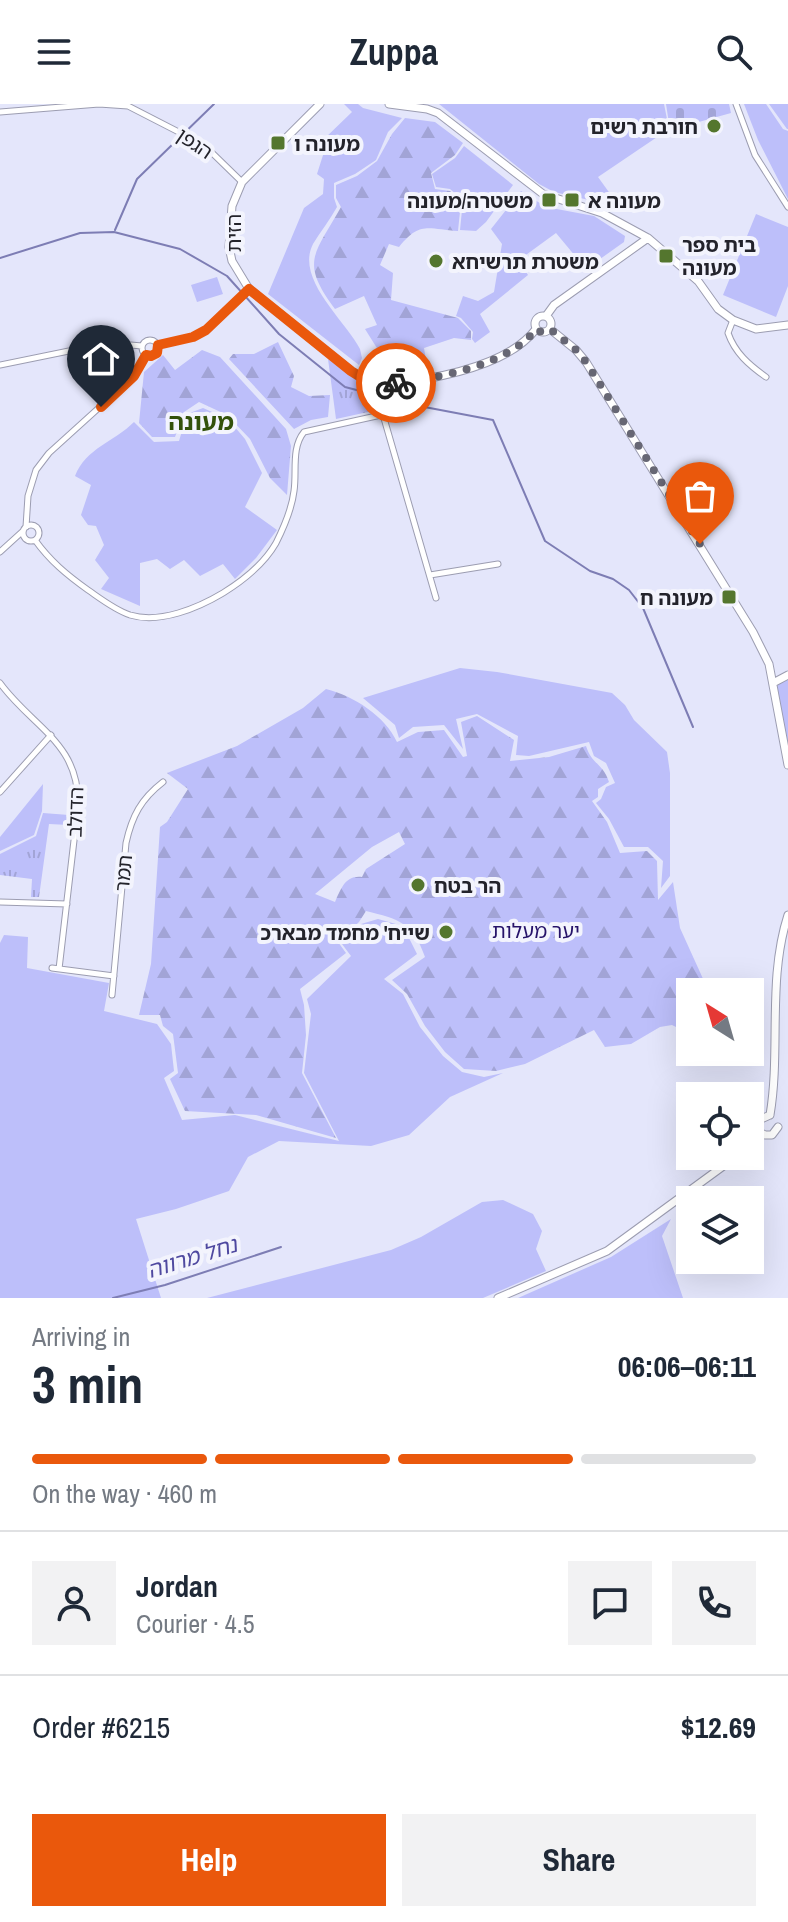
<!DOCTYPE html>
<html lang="en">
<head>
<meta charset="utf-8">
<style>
	:root { --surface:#fff; --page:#f2f2f3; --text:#1f2937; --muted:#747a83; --line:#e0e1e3; --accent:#ea580c }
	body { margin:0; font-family:"Archivo Narrow","Noto Sans Hebrew",sans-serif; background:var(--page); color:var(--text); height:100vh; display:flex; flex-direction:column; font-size:30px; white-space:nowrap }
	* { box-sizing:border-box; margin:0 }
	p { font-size:26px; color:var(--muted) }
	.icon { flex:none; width:44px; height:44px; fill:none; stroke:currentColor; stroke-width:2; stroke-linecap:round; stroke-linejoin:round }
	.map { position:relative; height:1194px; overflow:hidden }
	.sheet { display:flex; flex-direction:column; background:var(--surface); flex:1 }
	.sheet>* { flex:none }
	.needle { width:52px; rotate:323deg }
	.tools { position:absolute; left:676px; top:874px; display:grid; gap:16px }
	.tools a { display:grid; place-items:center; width:88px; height:88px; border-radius:0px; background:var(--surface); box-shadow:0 8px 32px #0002; font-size:40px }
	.pin { position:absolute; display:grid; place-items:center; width:68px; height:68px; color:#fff; margin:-82px -34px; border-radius:50% 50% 50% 0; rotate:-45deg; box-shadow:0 0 8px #0007 }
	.pin .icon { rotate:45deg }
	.courier { position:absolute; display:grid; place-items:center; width:80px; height:80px; margin:-40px; border:6px solid #ea580c; border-radius:50%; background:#fff; color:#222; box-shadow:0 2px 10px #0007 }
	.headline em { font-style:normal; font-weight:700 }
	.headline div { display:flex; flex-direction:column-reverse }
	.headline { display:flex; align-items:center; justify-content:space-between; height:136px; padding:0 32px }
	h1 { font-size:52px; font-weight:700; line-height:60px }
	.bar { display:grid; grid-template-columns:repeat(4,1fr); gap:12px 8px; align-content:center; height:96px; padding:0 32px }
	.bar i { height:10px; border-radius:6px; background:var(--line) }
	.bar .current { background:var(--accent) }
	.bar p { grid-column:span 4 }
	.line { display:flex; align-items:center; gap:20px; padding:0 32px; border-top:2px solid var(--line) }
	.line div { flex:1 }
	.round { display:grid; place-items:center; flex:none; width:84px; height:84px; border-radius:0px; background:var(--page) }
	.primary-button { display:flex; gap:16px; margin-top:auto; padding:16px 32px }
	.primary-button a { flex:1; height:92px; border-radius:0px; background:var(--accent); color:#fff; font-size:32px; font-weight:700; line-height:92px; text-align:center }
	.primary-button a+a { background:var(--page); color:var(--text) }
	header { display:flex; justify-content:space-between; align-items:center; height:104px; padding:0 32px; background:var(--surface); font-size:36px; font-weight:700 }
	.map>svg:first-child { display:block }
</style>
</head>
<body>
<header><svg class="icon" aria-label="menu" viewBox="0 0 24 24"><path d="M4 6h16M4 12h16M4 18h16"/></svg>Zuppa<svg class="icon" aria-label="search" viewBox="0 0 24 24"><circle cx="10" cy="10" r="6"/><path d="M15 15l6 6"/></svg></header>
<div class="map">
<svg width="788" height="1194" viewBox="0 0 788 1194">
	<defs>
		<pattern id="forest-firs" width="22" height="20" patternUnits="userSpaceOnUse" patternTransform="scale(2)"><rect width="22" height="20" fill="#bdbffa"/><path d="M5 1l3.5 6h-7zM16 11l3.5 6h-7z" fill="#a2a4d6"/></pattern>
		<pattern id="cemetery-stones" width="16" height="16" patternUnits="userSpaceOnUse" patternTransform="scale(2)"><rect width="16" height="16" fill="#bdbffa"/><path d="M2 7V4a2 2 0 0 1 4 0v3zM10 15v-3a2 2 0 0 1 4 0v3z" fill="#a2a4d6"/></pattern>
		<pattern id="park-tufts" width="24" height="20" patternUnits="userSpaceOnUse" patternTransform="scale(2)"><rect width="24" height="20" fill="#bdbffa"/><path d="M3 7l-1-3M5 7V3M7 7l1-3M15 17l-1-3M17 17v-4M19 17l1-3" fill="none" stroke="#a2a4d6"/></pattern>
	</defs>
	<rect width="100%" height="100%" fill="#e4e6fb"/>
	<path fill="#bdbffa" d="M344,0H358L363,4L402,14L388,28L376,56L355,70L334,79V94L337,103C330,116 320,128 313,140C295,175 345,216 360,245L362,254L359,261L268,190L304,104L323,90L324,75L317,70L324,48L323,36L352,8Z
		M439,0H664L669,25L598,73L611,91L602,99L554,88L539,80Z
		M744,0H766L783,25L788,27V95L758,36Z
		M769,0H788V25H787Z
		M464,42L513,81L486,118L476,127L460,126L463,96L450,85L436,83L432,70L455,54Z
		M521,87L546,103L594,112L625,132L624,138L586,165L556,129L519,156L528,171L480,210L490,228L475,239L472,235L473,228L461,214L456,212L463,192L478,197L494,188L502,140L491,125Z
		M756,110L788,123V182L776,213L723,191Z
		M217,173L223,190L197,198L191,181Z
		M203,304L228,315L245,335L262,369L245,403L277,426L256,454L235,475L223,460L200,472L184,456L170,465L157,455L140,459V502L101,485L109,474L95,456L104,441L96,422L88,421L81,411L91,381L75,372C86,344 114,338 134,318L154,338L179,337L187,310Z
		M460,564L497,568L612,589L625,601L634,616L667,648L670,669V772L661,784L663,757L648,743H624L609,715L596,699L601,695L606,683L615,679L606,659L594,652L589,638L529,652L516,651L518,632L477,610L456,615L463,645L444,621L413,623L399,634L395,621L363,594Z
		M788,572V647L776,583Z
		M43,680L42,707L34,731L0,747V733Z
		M378,815L403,822L417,850L384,875L403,890L420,923L443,952L462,968L484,973L503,969L450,993L409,1031L371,1042L279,1037L248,1053L229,1087L176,1105L136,1115L161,1194H0V839L4,831L28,833L27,864L109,879L104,907L157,920L171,940L174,967L164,974L182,1016L235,1011L339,1037L304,969L311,910L307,895L351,852L342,840L361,820Z
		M503,1096L533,1110L542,1127L536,1145L546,1167L483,1194H207L391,1146L421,1133L482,1098Z
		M671,1115L662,1132L683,1194H518L611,1153Z"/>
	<path fill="url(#forest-firs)" fill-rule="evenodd" d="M405,14L435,18L463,39L455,51L431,69L435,85L450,87L461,98L458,127C427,125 420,117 399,143L389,140L380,161L393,169L391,196L458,214L471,227V236L454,234L424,244L427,262L405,267L400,244L380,249L365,225L377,221L364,192L335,205C299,157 315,150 341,103L336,94V81L357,72L377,57L392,30Z
		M278,238L294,272L291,283L309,292L330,291L328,313L311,316L294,325L229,255L233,250H254Z
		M202,246L220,253L286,325L291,342L287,391L270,374L250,335L227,311L199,298L184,308L175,333H152L139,319L144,268L163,251L175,266Z
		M326,585C354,592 385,612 397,638L418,628L444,626L463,653L467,652L461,618L477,612L514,636L510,657L549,653L586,642C592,661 603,659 609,678L598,685V693L592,697L607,718L620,749L647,747L657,757L658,796L673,778L680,824L709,888H690V930L672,921L660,923L631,940L605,943L594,926L525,960L496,967L464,965L445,948L425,922L407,890L392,876L425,853C413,819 399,815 366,807L359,818L338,838L346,849L300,885L304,901L306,931L302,969L336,1034L256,1011L185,1007L170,975L178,969L173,930L163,922L160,911H139L151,860L160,723L167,718L188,685L167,669L237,642L303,604ZM399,728L405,740L366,765L362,773C345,771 341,785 335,798L315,790L372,743Z"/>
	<path fill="url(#cemetery-stones)" d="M666,0H729L731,9L670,26Z"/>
	<path fill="url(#park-tufts)" d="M328,255L362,278L360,291L366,297L375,300L377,306L336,315Z
		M43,709L69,711V721L49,720L39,793H31L32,775L0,771V750L36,732Z"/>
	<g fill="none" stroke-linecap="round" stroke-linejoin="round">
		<path stroke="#7d7db4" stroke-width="2" d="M115,126L137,75L214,0
			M0,154L80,129L114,128L180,145L227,172L279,230L345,283L414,301L493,316L545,437L590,467L613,475L629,486L643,504L693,623
			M113,1194L165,1181L281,1143"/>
		<defs>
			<path id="street" d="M736,0L755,51L788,103
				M0,8L99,0L128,2L204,41L242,78
				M733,216L728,229C735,249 749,261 766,273
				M142 244a8 8 0 1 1 16 0a8 8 0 1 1-16 0Z
				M158,241L193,233L206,226L249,185
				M0,261L108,239L142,242
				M379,297L436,494
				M23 429a8 8 0 1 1 16 0a8 8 0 1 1-16 0Z
				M26,423L28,392L36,366L49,349L134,272L146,251
				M35,436C50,457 67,471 88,486C101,495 115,506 130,511C160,520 198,504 223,489C244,476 264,460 276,439C284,423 292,404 294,387C297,367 291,344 304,328L381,311
				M0,448L23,427
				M430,471L498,460
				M0,579C32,623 80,639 78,702L59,865
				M0,688L51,631
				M0,798L67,800
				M52,864L114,872
				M112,891L126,739C132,712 141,695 163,678"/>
			<path id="secondary" d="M320,0L242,78L232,102L229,143L232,157L249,185L351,267L367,277
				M389,0L427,5L438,9L543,90L602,109L648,134L698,177L718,205L733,216L756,225L788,221
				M535 220a8 8 0 1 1 16 0a8 8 0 1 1-16 0Z
				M546,212L554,201L648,134
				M550,225L576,246L586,258L753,528L769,560L788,661
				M364 285a13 13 0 1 1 26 0a13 13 0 1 1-26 0Z
				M389,280C434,275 507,263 536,225
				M773,579L788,571
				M770,1011C781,946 767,876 788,811
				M770,1011L759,1016V1028L765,1031H772L778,1023
				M750,1040L759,1028
				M498,1194L607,1147L737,1052"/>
		</defs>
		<use href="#street" stroke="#9c9db1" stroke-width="7"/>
		<use href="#secondary" stroke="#9c9db1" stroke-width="9"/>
		<use href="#street" stroke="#fff" stroke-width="5"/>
		<use href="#secondary" stroke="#fff" stroke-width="7"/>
	</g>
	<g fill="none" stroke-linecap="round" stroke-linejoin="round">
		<path stroke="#676774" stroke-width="8" stroke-dasharray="0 14.4" d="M396,279C439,274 509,261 536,225L541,228L550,225L576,246L586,258L700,440"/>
		<path stroke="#ea580c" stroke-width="10" d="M101,303L134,272L146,251L151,252L157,249L158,241L193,233L206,226L249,185L351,267L367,277L379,272L389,280L396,279"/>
	</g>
	<g fill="#54762e" stroke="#f3f4fd" stroke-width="3">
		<circle cx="714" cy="22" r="8"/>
		<rect x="270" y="31" width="16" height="16" rx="4"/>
		<rect x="541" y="88" width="16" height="16" rx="4"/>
		<rect x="564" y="88" width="16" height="16" rx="4"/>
		<rect x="658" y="144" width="16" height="16" rx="4"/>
		<circle cx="436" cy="157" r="8"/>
		<rect x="721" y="485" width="16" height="16" rx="4"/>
		<circle cx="418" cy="781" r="8"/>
		<circle cx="446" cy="828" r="8"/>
	</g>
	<g text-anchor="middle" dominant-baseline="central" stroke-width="8" stroke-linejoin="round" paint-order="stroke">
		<g font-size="20" font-weight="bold" fill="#23232b" stroke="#f3f4fd" text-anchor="start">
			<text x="698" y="22" text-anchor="end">חורבת רשים</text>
			<text x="294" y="39">מעונה ו</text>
			<text x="533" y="96" text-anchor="end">משטרה/מעונה</text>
			<text x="588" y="96">מעונה א</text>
			<text x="682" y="140">בית ספר<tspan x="682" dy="23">מעונה</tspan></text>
			<text x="452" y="157">משטרת תרשיחא</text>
			<text x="713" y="493" text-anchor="end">מעונה ח</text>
			<text x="434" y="781">הר בטח</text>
			<text x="430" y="828" text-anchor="end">שייח' מחמד מבארכ</text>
		</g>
		<g font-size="20" fill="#23232b" stroke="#f3f4fd">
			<text transform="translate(195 39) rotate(34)">הגפן</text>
			<text transform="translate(233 129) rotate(-90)">הזית</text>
			<text transform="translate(75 708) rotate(-88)">הדולב</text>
			<text transform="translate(123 769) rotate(-85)">תמר</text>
		</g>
		<g font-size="20" fill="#261369" stroke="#f3f4fd">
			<text x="536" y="826">יער מעלות</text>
		</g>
		<g font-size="22" font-style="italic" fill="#4f49a0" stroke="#f3f4fd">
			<text transform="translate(192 1153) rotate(-17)">נחל מרווה</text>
		</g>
		<g font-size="24" font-weight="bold" fill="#33510a" stroke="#f3f4fd">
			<text x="201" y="317">מעונה</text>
		</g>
	</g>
</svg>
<div class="tools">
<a><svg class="needle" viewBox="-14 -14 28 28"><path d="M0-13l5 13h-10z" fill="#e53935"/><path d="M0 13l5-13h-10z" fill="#747a83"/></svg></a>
<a><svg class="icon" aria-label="locate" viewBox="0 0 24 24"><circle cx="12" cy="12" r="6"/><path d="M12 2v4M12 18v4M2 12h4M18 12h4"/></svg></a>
<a><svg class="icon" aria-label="layers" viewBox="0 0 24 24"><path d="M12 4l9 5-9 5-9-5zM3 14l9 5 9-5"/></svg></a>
</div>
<div class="pin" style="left:700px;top:440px;background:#ea580c"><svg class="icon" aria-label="bag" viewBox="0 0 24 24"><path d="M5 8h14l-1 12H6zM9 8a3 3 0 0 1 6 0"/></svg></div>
<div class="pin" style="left:101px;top:303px;background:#1f2937"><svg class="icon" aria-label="home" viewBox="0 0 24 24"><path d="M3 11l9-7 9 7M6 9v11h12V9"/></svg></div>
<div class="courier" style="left:396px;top:279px"><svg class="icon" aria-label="bike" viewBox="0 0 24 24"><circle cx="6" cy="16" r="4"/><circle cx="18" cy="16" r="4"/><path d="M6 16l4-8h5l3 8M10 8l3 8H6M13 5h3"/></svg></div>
</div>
<section class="sheet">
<div class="headline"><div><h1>3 min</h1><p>Arriving in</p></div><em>06:06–06:11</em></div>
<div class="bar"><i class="current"></i><i class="current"></i><i class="current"></i><i></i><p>On the way · 460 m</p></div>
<div class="line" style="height:144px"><a class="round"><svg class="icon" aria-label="person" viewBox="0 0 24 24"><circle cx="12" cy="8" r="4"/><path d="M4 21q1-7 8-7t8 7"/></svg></a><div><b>Jordan</b><p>Courier · 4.5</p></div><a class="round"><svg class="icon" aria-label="chat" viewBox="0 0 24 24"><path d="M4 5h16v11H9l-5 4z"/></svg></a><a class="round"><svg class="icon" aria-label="phone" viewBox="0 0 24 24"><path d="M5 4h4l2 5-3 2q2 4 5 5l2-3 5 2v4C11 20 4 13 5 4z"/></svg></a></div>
<div class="line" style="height:104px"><div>Order #6215</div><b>$12.69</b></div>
<div class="primary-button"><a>Help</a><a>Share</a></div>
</section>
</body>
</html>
